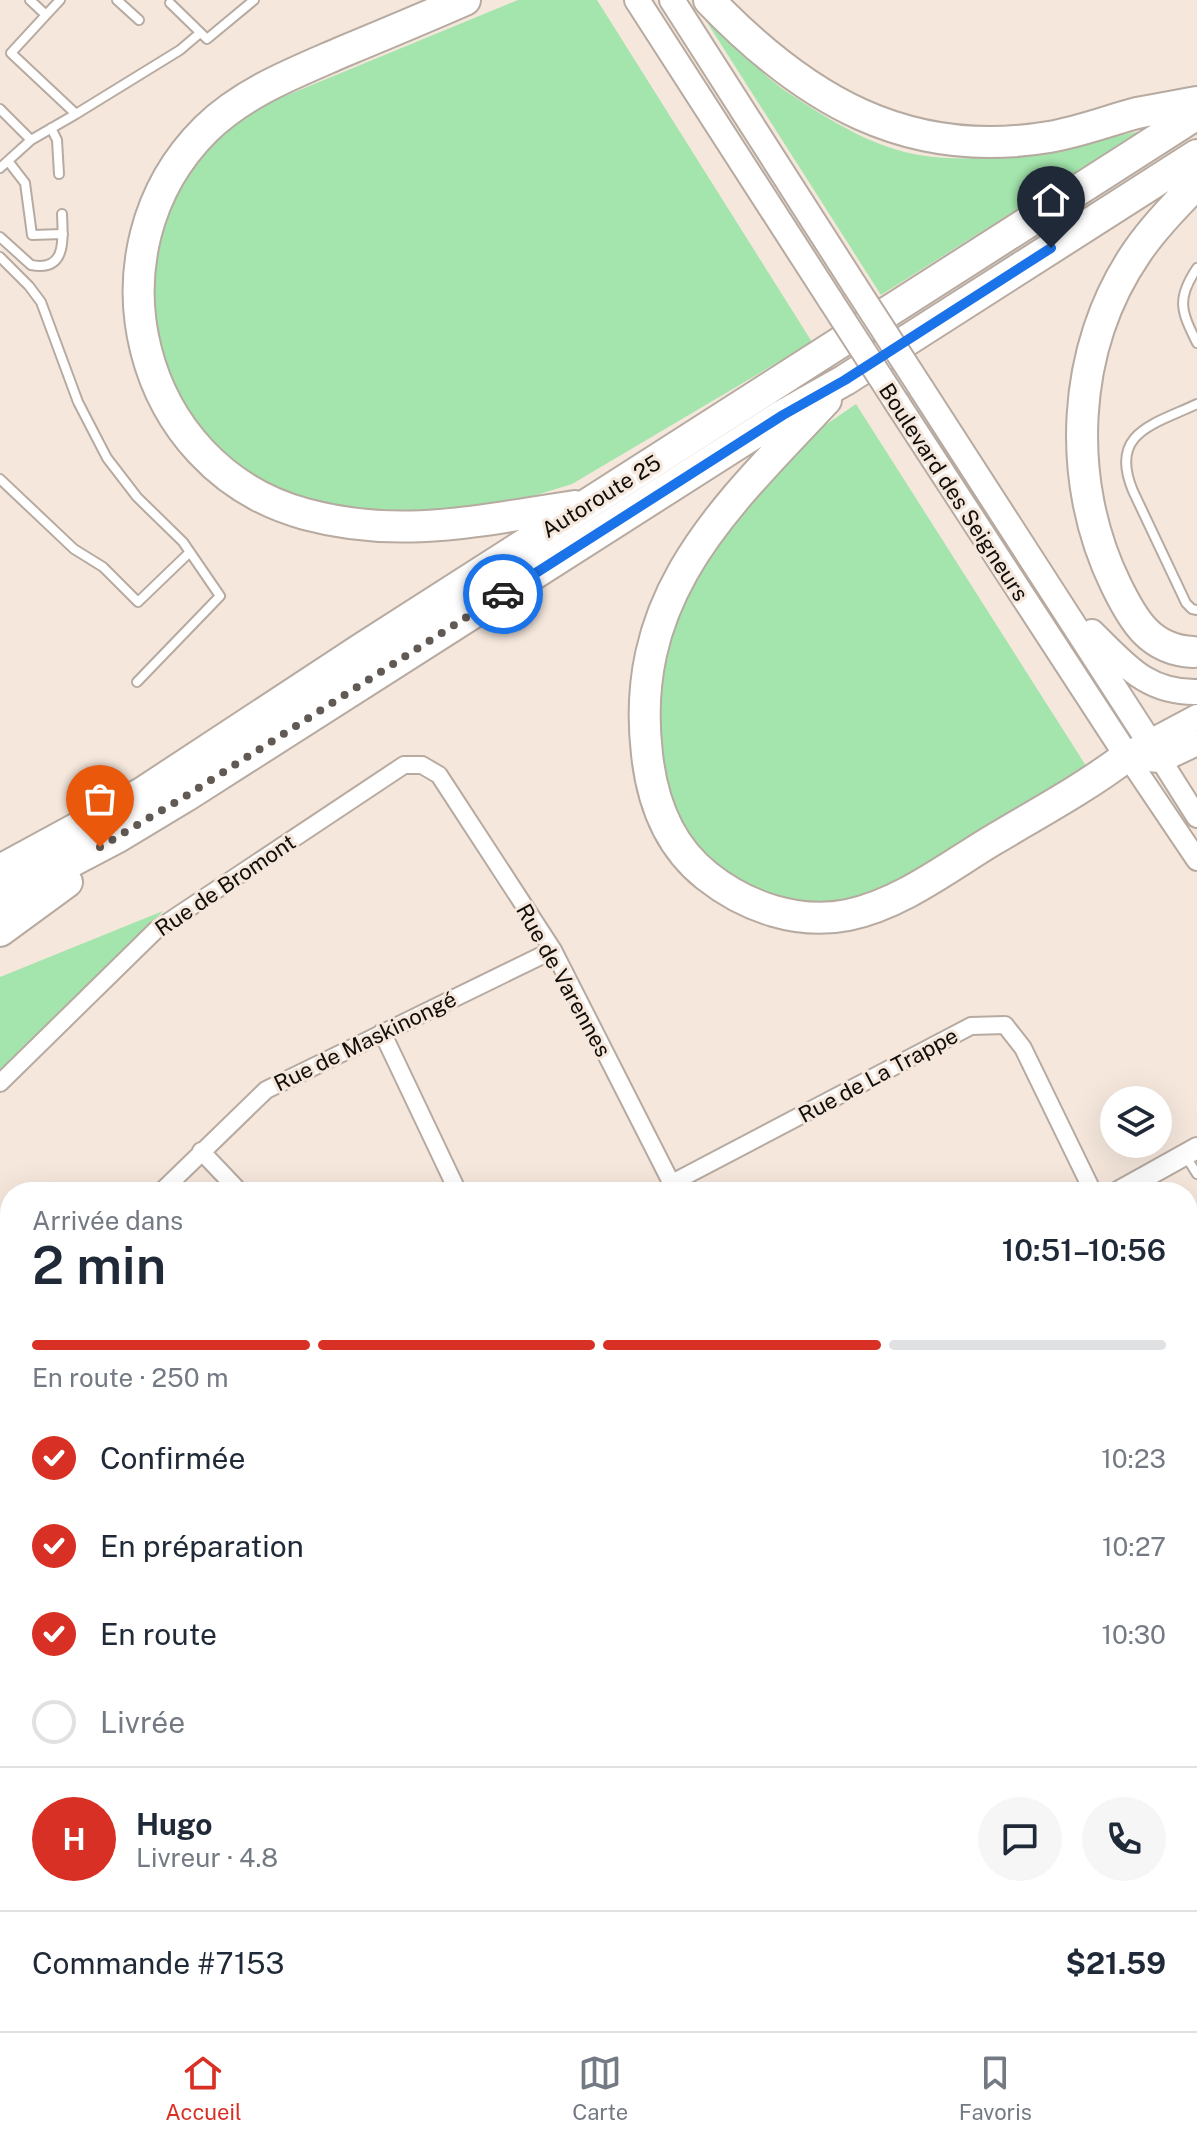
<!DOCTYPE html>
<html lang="fr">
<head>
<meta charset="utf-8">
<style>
	:root { --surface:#fff; --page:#f6f6f7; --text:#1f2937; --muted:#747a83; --line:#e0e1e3; --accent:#d93025 }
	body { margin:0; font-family:"Public Sans",sans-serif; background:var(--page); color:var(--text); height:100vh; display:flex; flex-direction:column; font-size:30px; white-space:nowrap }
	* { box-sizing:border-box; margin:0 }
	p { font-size:26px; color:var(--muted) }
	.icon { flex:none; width:44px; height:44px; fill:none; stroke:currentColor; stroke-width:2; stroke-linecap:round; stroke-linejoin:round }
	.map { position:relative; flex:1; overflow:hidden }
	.panel { position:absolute; left:0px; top:1182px; width:1198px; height:850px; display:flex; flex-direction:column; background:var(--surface); border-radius:32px 32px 0 0; box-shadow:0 8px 32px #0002 }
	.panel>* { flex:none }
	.buttons { position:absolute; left:1100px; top:1086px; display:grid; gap:16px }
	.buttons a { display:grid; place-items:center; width:72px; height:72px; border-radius:50%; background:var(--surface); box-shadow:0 8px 32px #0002; font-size:40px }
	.pin { position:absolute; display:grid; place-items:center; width:68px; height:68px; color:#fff; margin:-82px -34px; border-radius:50% 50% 50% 0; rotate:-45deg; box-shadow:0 0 8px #0007 }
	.pin .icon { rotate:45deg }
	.courier { position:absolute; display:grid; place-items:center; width:80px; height:80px; margin:-40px; border:6px solid #1a73e8; border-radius:50%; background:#fff; color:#222; box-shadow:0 2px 10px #0007 }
	.overview em { font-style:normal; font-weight:600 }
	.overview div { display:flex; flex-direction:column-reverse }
	.overview { display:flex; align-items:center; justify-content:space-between; height:136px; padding:0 32px }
	h1 { font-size:52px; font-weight:600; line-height:60px }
	.bar { display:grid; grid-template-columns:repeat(4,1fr); gap:12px 8px; align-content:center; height:96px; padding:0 32px }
	.bar i { height:10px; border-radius:6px; background:var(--line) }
	.bar .active { background:var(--accent) }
	.bar p { grid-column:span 4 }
	.line { display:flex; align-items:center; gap:20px; padding:0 32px; border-top:2px solid var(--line) }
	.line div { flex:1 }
	.round { display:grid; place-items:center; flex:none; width:84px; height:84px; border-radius:42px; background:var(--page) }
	ol { padding:0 32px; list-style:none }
	li { display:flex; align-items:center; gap:24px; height:88px }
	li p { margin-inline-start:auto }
	li .icon { padding:8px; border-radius:50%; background:var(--accent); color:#fff; stroke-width:4 }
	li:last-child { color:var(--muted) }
	li i { width:44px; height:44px; border:4px solid var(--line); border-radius:50% }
	.tabs { display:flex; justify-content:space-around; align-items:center; height:112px; border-top:2px solid var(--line); background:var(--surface); font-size:22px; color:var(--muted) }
	.tabs a { display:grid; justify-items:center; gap:4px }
	.tabs .active { color:var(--accent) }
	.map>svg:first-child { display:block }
</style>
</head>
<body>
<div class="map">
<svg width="1197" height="2031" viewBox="0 0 1197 2031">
	<rect width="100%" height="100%" fill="#f5e7dc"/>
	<path fill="#a3e5ac" d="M518,0H597L812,342L572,484L507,504L430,514L357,513L299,498L252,476L223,453L186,411L166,367L150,318L151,264L182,172L215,136L256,108Z
		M701,13C728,38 757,71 787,92C817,112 853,135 888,147C963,174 1066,147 1141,131L881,295Z
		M856,404L1088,769L885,889L841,903L810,906L771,900L717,872L673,815L653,713L673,623L717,541L805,439Z
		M163,911L0,1078V977Z
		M1188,1737L1197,1738V1996L1188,1995Z
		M104,2022H1098L1079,2031H103Z"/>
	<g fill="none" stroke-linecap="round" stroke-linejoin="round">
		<defs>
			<path id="service" d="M30,0L46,15L11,53L76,114L180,50L200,33
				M117,0L139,20
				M170,3L207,39L254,0
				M46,15L60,0
				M0,109L31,140L0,168
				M51,128L57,140L59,174
				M31,140L76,114
				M8,161L25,183L32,235L63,234
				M0,237L31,265C67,272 63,239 62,214
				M0,257L29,286L41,302L78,402L107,458L137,497L183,542L220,596L137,682
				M1197,268C1176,299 1181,311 1197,343
				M1197,404C1155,424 1108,432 1133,491L1186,603L1192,609L1197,610
				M0,479L74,549L103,567L138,602L190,552
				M1185,1155L1197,1174"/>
			<path id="minor" d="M382,1032L458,1192
				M0,1083L156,930L404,765H422L439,775L553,950L676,1192
				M201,1151L240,1192
				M672,1183L971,1026L1005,1025L1023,1048L1093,1192
				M161,1192L266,1090L553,950
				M0,1356L10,1346
				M1188,1395L1197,1396
				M0,1565H10"/>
			<path id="tertiary" d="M1127,756L1197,860
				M1161,760L1197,817
				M1118,1192L1197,1148
				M101,2031L103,2022"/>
			<path id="secondary" d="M637,0L831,301
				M672,0L855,286
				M921,388L1161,760
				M897,403L1127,756
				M1092,632C1125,664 1146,693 1197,692
				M1135,750L1197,717
				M1147,759L1161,760L1197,743"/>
			<path id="motorway" d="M465,0C424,18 383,35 342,52C294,73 244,92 206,129C83,251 136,468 305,514C401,540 480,520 575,506
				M709,0C804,99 907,161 1049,137C1079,132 1107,121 1137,113C1157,109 1177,106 1197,102
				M826,400C727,506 628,593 647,754C652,801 669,846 707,876C746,907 798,925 848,915C901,904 948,867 993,840C1038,813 1085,788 1127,756
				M1193,652C1150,650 1133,620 1116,585C1065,481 1071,348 1137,252C1154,227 1176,205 1197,183
				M0,870L142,793L361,649L1197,114
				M0,899L118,837L186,796L783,415L845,380L1197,155
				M0,931L67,882"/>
		</defs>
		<use href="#service" stroke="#b7aaa0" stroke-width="12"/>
		<use href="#minor" stroke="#b7aaa0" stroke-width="20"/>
		<use href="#tertiary" stroke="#b7aaa0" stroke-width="24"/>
		<use href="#secondary" stroke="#b7aaa0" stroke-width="28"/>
		<use href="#motorway" stroke="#b7aaa0" stroke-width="34"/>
		<use href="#service" stroke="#fff" stroke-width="8"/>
		<use href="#minor" stroke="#fff" stroke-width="16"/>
		<use href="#tertiary" stroke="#fff" stroke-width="20"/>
		<use href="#secondary" stroke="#fff" stroke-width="24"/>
		<use href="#motorway" stroke="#fff" stroke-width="30"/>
		<defs>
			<path id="secondary-bridge" d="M855,286L921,388
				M831,301L897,403"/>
		</defs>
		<use href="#secondary-bridge" stroke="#b7aaa0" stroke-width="28" stroke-linecap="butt"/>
		<use href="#secondary-bridge" stroke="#fff" stroke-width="24"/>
	</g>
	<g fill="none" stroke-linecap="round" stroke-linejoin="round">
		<path stroke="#615953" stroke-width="8" stroke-dasharray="0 14.4" d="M100,847L186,796L503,594"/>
		<path stroke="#1a73e8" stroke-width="10" d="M503,594L783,415L845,380L1051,248"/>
	</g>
	<g text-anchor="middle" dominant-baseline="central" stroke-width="6" stroke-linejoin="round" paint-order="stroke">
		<g font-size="22" fill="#110d09" stroke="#f5e7dc">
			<text transform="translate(954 492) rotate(57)">Boulevard des Seigneurs</text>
			<text transform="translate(601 496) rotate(-32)">Autoroute 25</text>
			<text transform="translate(225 885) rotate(-34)">Rue de Bromont</text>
			<text transform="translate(564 980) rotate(61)">Rue de Varennes</text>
			<text transform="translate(365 1041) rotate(-26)">Rue de Maskinongé</text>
			<text transform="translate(878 1075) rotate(-28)">Rue de La Trappe</text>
		</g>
	</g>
</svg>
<div class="buttons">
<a><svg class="icon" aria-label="layers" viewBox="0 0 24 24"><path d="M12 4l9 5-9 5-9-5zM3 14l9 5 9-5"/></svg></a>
</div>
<div class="pin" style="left:100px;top:847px;background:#ea580c"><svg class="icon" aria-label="bag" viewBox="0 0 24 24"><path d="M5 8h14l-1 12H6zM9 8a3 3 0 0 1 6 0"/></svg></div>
<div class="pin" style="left:1051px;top:248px;background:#1f2937"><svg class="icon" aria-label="home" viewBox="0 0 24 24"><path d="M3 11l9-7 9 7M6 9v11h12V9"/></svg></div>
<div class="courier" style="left:503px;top:594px"><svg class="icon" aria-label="car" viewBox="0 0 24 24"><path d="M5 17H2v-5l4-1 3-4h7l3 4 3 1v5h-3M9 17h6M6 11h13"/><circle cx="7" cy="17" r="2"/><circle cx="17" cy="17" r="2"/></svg></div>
<section class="panel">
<div class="overview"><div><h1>2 min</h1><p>Arrivée dans</p></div><em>10:51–10:56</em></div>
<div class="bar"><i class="active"></i><i class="active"></i><i class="active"></i><i></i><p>En route · 250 m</p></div>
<ol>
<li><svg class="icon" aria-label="check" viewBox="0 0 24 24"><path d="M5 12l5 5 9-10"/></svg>Confirmée<p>10:23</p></li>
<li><svg class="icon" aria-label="check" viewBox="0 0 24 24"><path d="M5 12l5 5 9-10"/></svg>En préparation<p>10:27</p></li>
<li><svg class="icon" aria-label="check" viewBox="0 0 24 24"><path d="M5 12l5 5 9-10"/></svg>En route<p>10:30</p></li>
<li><i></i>Livrée</li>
</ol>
<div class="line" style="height:144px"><b class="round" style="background:var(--accent);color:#fff">H</b><div><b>Hugo</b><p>Livreur · 4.8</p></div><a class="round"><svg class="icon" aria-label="chat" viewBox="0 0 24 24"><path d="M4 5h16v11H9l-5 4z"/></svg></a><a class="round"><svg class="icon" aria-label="phone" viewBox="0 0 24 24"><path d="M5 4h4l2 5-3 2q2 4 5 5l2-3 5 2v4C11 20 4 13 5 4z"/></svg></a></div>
<div class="line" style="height:104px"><div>Commande #7153</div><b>$21.59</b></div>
</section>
</div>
<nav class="tabs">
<a class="active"><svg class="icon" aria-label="home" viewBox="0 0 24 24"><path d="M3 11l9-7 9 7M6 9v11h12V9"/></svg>Accueil</a>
<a><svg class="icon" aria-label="map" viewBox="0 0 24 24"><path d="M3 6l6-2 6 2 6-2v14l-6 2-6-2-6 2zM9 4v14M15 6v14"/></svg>Carte</a>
<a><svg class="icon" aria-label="saved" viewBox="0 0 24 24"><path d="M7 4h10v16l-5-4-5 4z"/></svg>Favoris</a>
</nav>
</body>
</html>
